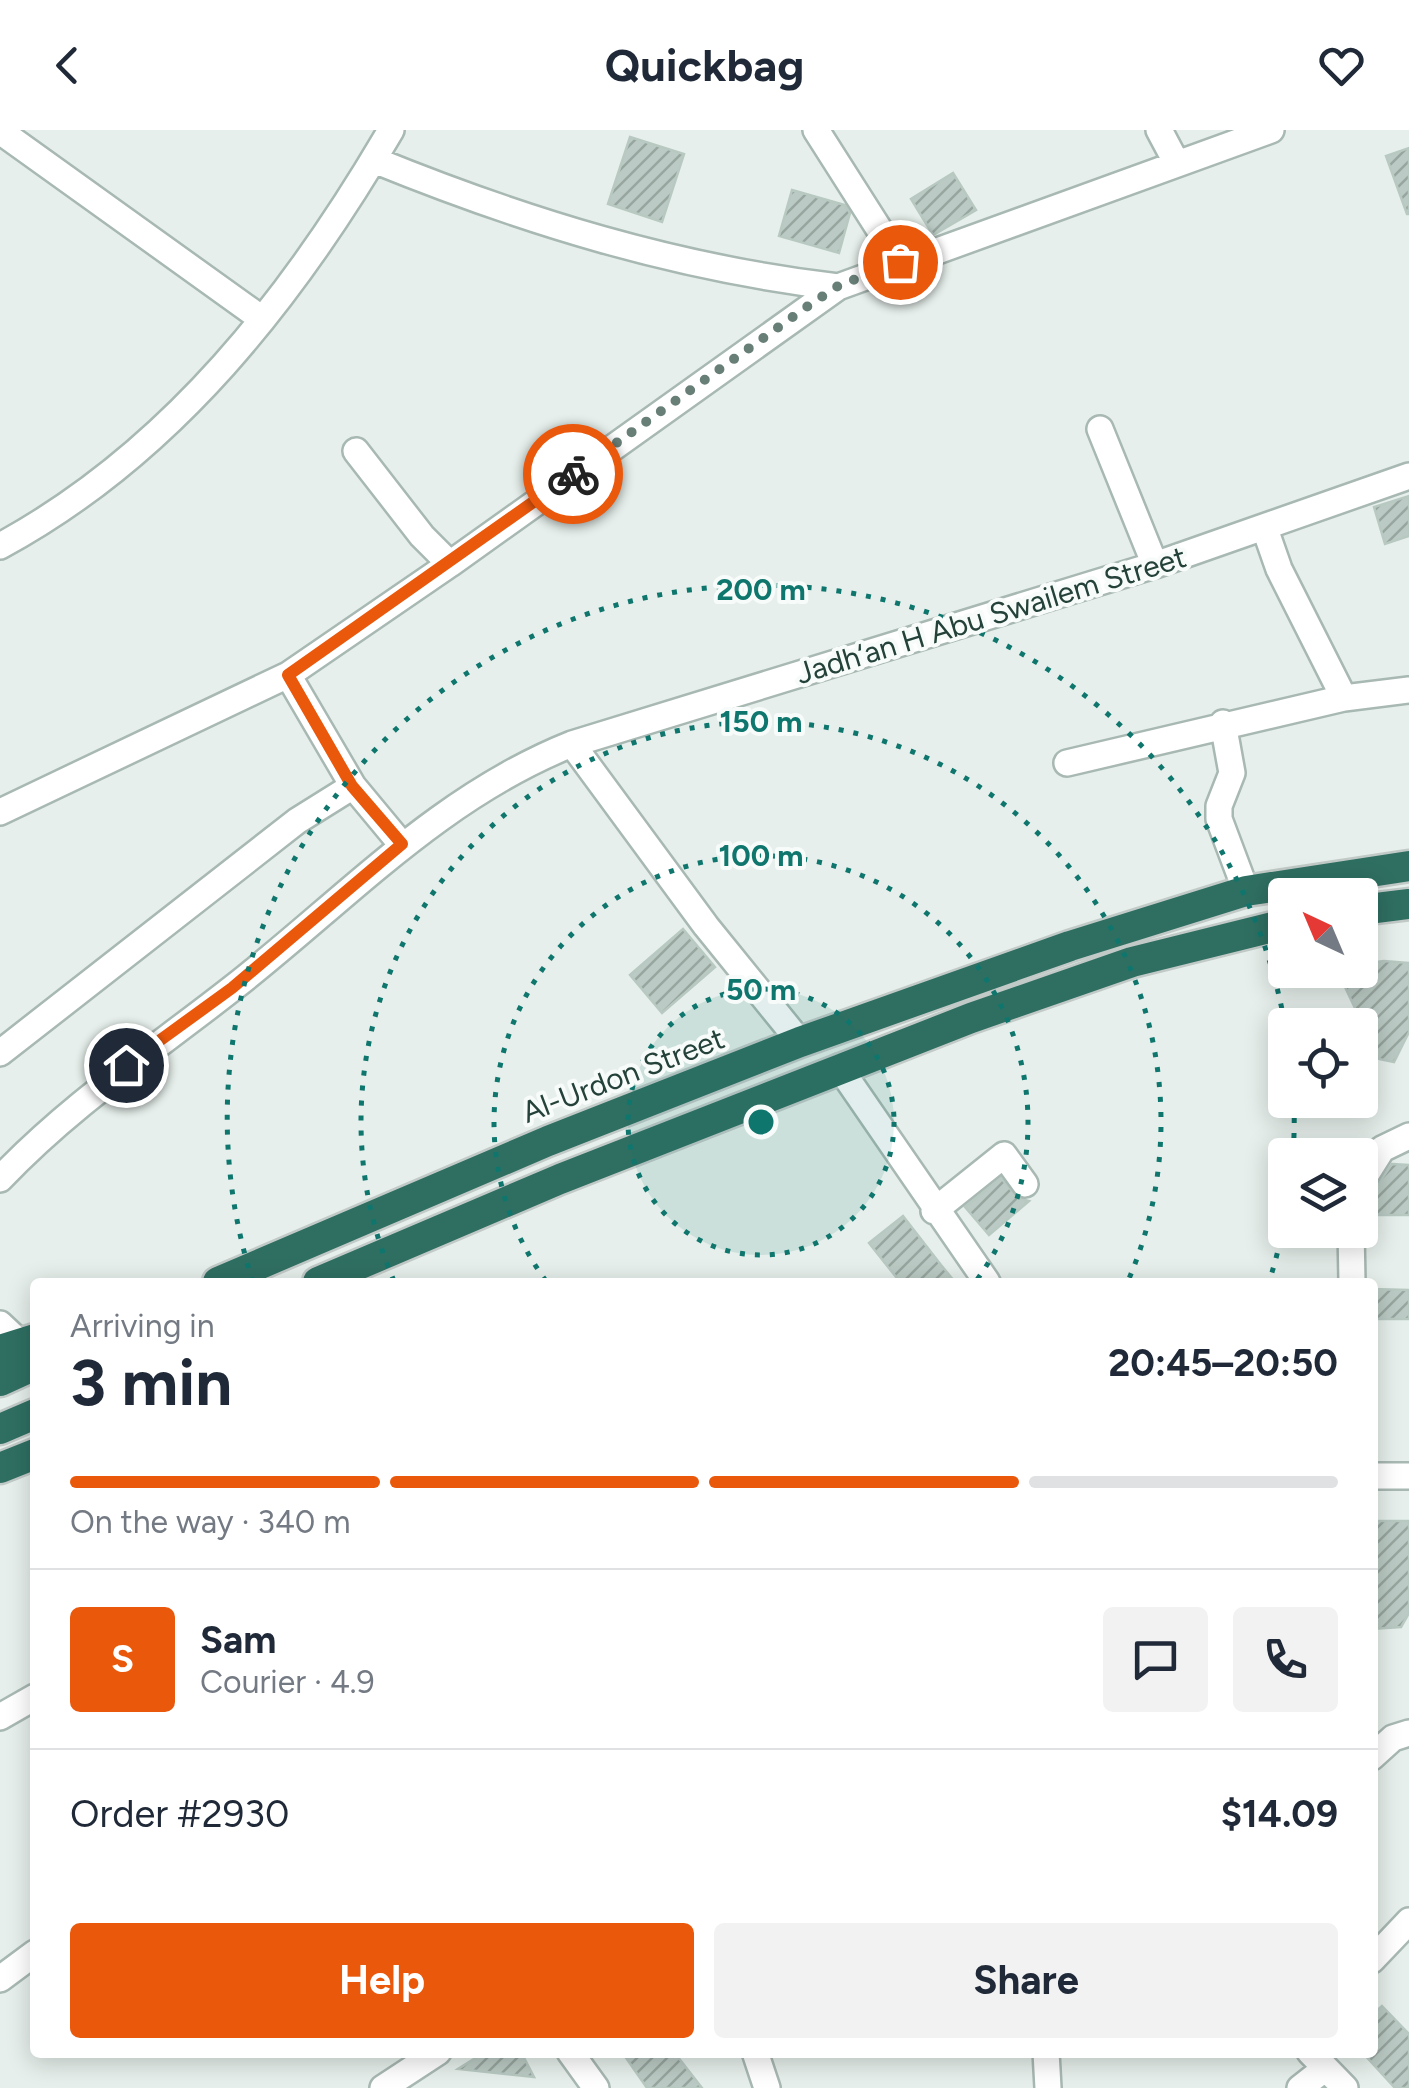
<!DOCTYPE html>
<html lang="en">
<head>
<meta charset="utf-8">
<style>
	:root { --surface:#fff; --page:#f2f2f3; --text:#1f2937; --muted:#747a83; --line:#e0e1e3; --accent:#ea580c }
	body { margin:0; font-family:Figtree,sans-serif; background:var(--page); color:var(--text); height:100vh; display:flex; flex-direction:column; font-size:38px; white-space:nowrap }
	* { box-sizing:border-box; margin:0 }
	p { font-size:32px; color:var(--muted) }
	.icon { flex:none; width:55px; height:55px; fill:none; stroke:currentColor; stroke-width:2; stroke-linecap:round; stroke-linejoin:round }
	.map { position:relative; flex:1; overflow:hidden }
	.drawer { position:absolute; left:30px; top:1148px; width:1348px; height:780px; display:flex; flex-direction:column; background:var(--surface); border-radius:10px; box-shadow:0 5px 25px #0003 }
	.drawer>* { flex:none }
	.needle { width:65px; rotate:316deg }
	.tools { position:absolute; left:1268px; top:748px; display:grid; gap:20px }
	.tools a { display:grid; place-items:center; width:110px; height:110px; border-radius:10px; background:var(--surface); box-shadow:0 5px 25px #0003; font-size:50px }
	.pin { position:absolute; display:grid; place-items:center; width:85px; height:85px; color:#fff; margin:-42px; border:5px solid #fff; border-radius:50%; box-shadow:0 2px 10px #0007 }
	.courier { position:absolute; display:grid; place-items:center; width:100px; height:100px; margin:-50px; border:8px solid #ea580c; border-radius:50%; background:#fff; color:#222; box-shadow:0 2px 12px #0007 }
	.head em { font-style:normal; font-weight:700 }
	.head div { display:flex; flex-direction:column-reverse }
	.head { display:flex; align-items:center; justify-content:space-between; height:170px; padding:0 40px }
	h1 { font-size:65px; font-weight:700; line-height:75px }
	.bar { display:grid; grid-template-columns:repeat(4,1fr); gap:15px 10px; align-content:center; height:120px; padding:0 40px }
	.bar i { height:12px; border-radius:8px; background:var(--line) }
	.bar .on { background:var(--accent) }
	.bar p { grid-column:span 4 }
	.line { display:flex; align-items:center; gap:25px; padding:0 40px; border-top:2px solid var(--line) }
	.line div { flex:1 }
	.round { display:grid; place-items:center; flex:none; width:105px; height:105px; border-radius:10px; background:var(--page) }
	.action { display:flex; gap:20px; margin-top:auto; padding:20px 40px }
	.action a { flex:1; height:115px; border-radius:10px; background:var(--accent); color:#fff; font-size:40px; font-weight:700; line-height:115px; text-align:center }
	.action a+a { background:var(--page); color:var(--text) }
	header { display:flex; justify-content:space-between; align-items:center; height:130px; padding:0 40px; background:var(--surface); font-size:45px; font-weight:700 }
	.map>svg:first-child { display:block }
</style>
</head>
<body>
<header><svg class="icon" aria-label="back" viewBox="0 0 24 24"><path d="M15 5l-7 7 7 7"/></svg>Quickbag<svg class="icon" aria-label="heart" viewBox="0 0 24 24"><path d="M12 20l-8-8c-3-5 5-10 8-4 3-6 11-1 8 4z"/></svg></header>
<div class="map">
<svg width="1409" height="1958" viewBox="0 0 1409 1958">
	<defs>
		<pattern id="building-hatch" width="6" height="6" patternUnits="userSpaceOnUse" patternTransform="scale(2.5)"><rect width="6" height="6" fill="#bbcac4"/><path d="M-1 1l2-2M0 6l6-6M5 7l2-2" fill="none" stroke="#98a6a0"/></pattern>
	</defs>
	<rect width="100%" height="100%" fill="#e6efeb"/>
	<path fill="url(#building-hatch)" stroke="#b8c9c2" stroke-width="2.5" d="M630,7L684,24L662,92L608,74Z
		M1409,18V84H1407L1386,26Z
		M953,43L976,80L933,105L911,69Z
		M792,60L845,75L850,83L839,123L779,106Z
		M1409,366V406L1385,414L1374,377Z
		M683,799L715,837L662,883L630,845Z
		M1384,831L1409,833V902L1394,932L1379,929L1337,840H1360V834Z
		M1392,1034L1409,1035V1085H1369V1067Z
		M1001,1048L1018,1068L1029,1071L989,1105L965,1077Z
		M903,1086L941,1135L955,1152H900L869,1113Z
		M1372,1159L1409,1160V1189H1372Z
		M1372,1391H1409V1483L1401,1497L1372,1499Z
		M1382,1876L1409,1904V1958H1395L1362,1922H1372V1885Z
		M485,1922H521L534,1947L458,1939Z
		M622,1922H674L702,1958H647Z"/>
	<g fill="none" stroke-linecap="round" stroke-linejoin="round">
		<defs>
			<path id="minor" d="M816,0L900,132
				M1159,0L1176,32
				M0,1L262,189
				M374,30C524,91 676,138 838,157
				M1100,299L1155,435
				M356,321L422,406L450,434L838,157L1271,0
				M1265,399L1279,439L1344,568L1409,560
				M0,416C172,323 294,166 391,0
				M288,545L353,656
				M1223,593L1232,643L1219,676V689L1246,761
				M572,614L706,796L800,912
				M1067,633L1344,568
				M0,682L288,545L450,434
				M0,923L297,691L353,656L402,715
				M839,937L987,1152
				M0,1049C71,974 154,920 234,857C345,770 439,667 572,614L1155,435L1409,346
				M1360,1054L1382,1019L1409,1006
				M934,1081L1004,1025L1025,1054
				M1351,1100L1352,1152
				M0,1194L33,1225
				M1372,1346H1409
				M0,1587L35,1567
				M1372,1627L1393,1608L1409,1603
				M1372,1830L1409,1791
				M0,1849L35,1823
				M570,1922L596,1958
				M755,1922L767,1958
				M1046,1922L1048,1958
				M1310,1922L1345,1958
				M383,1958L438,1922
				M1300,1958L1323,1940"/>
			<path id="highway" d="M1360,780L1409,774
				M218,1152L548,1011L800,912L1070,816L1246,761L1409,736
				M318,1152L560,1049L971,888L1132,832L1285,794
				M0,1220L35,1209
				M0,1251L35,1235
				M0,1299L35,1284
				M0,1338L35,1324"/>
		</defs>
		<use href="#minor" stroke="#a8b8b2" stroke-width="30"/>
		<use href="#highway" stroke="#c2cac8" stroke-width="35"/>
		<use href="#minor" stroke="#fff" stroke-width="25"/>
		<use href="#highway" stroke="#2f6f62" stroke-width="30"/>
	</g>
	<g fill="none" stroke-linecap="round" stroke-linejoin="round">
		<path stroke="#687f78" stroke-width="10" stroke-dasharray="0 18" d="M573,344L808,176L838,156L900,132"/>
		<path stroke="#ea580c" stroke-width="12" d="M126,935L232,858L402,714L352,656L288,545L573,344"/>
	</g>
	<circle cx="761" cy="992" r="133" fill="#0f766e" fill-opacity=".12"/>
	<g fill="none" stroke="#0f766e" stroke-width="5" stroke-dasharray="5 10">
		<circle cx="761" cy="992" r="133"/>
		<path d="M546 1151A267 267 0 1 1 976 1151"/>
		<path d="M394 1151A400 400 0 1 1 1128 1151"/>
		<path d="M1284 1094A533 533 0 0 1 1269 1152M253 1152A533 533 0 1 1 1285 895M1294 973A533 533 0 0 1 1293 1025"/>
	</g>
	<g text-anchor="middle" dominant-baseline="central" stroke-width="8" stroke-linejoin="round" paint-order="stroke">
		<g font-size="30" fill="#24423a" stroke="#f7fbf9">
			<text transform="translate(991 485) rotate(-17)">Jadh‘an H Abu Swailem Street</text>
			<text transform="translate(623 945) rotate(-21)">Al-Urdon Street</text>
		</g>
	</g>
	<circle cx="761" cy="992" r="15" fill="#0f766e" stroke="#f7fbf9" stroke-width="5"/>
	<g font-size="30" text-anchor="middle" font-weight="bold" fill="#0f766e" stroke="#f7fbf9" stroke-width="8" stroke-linejoin="round" paint-order="stroke">
		<text x="761" y="470">200 m</text>
		<text x="761" y="602">150 m</text>
		<text x="761" y="736">100 m</text>
		<text x="761" y="870">50 m</text>
	</g>
</svg>
<div class="tools">
<a><svg class="needle" viewBox="-14 -14 28 28"><path d="M0-13l5 13h-10z" fill="#e53935"/><path d="M0 13l5-13h-10z" fill="#747a83"/></svg></a>
<a><svg class="icon" aria-label="locate" viewBox="0 0 24 24"><circle cx="12" cy="12" r="6"/><path d="M12 2v4M12 18v4M2 12h4M18 12h4"/></svg></a>
<a><svg class="icon" aria-label="layers" viewBox="0 0 24 24"><path d="M12 4l9 5-9 5-9-5zM3 14l9 5 9-5"/></svg></a>
</div>
<div class="pin" style="left:900px;top:132px;background:#ea580c"><svg class="icon" aria-label="bag" viewBox="0 0 24 24"><path d="M5 8h14l-1 12H6zM9 8a3 3 0 0 1 6 0"/></svg></div>
<div class="pin" style="left:126px;top:935px;background:#1f2937"><svg class="icon" aria-label="home" viewBox="0 0 24 24"><path d="M3 11l9-7 9 7M6 9v11h12V9"/></svg></div>
<div class="courier" style="left:573px;top:344px"><svg class="icon" aria-label="bike" viewBox="0 0 24 24"><circle cx="6" cy="16" r="4"/><circle cx="18" cy="16" r="4"/><path d="M6 16l4-8h5l3 8M10 8l3 8H6M13 5h3"/></svg></div>
<section class="drawer">
<div class="head"><div><h1>3 min</h1><p>Arriving in</p></div><em>20:45–20:50</em></div>
<div class="bar"><i class="on"></i><i class="on"></i><i class="on"></i><i></i><p>On the way · 340 m</p></div>
<div class="line" style="height:180px"><b class="round" style="background:var(--accent);color:#fff">S</b><div><b>Sam</b><p>Courier · 4.9</p></div><a class="round"><svg class="icon" aria-label="chat" viewBox="0 0 24 24"><path d="M4 5h16v11H9l-5 4z"/></svg></a><a class="round"><svg class="icon" aria-label="phone" viewBox="0 0 24 24"><path d="M5 4h4l2 5-3 2q2 4 5 5l2-3 5 2v4C11 20 4 13 5 4z"/></svg></a></div>
<div class="line" style="height:130px"><div>Order #2930</div><b>$14.09</b></div>
<div class="action"><a>Help</a><a>Share</a></div>
</section>
</div>
</body>
</html>
